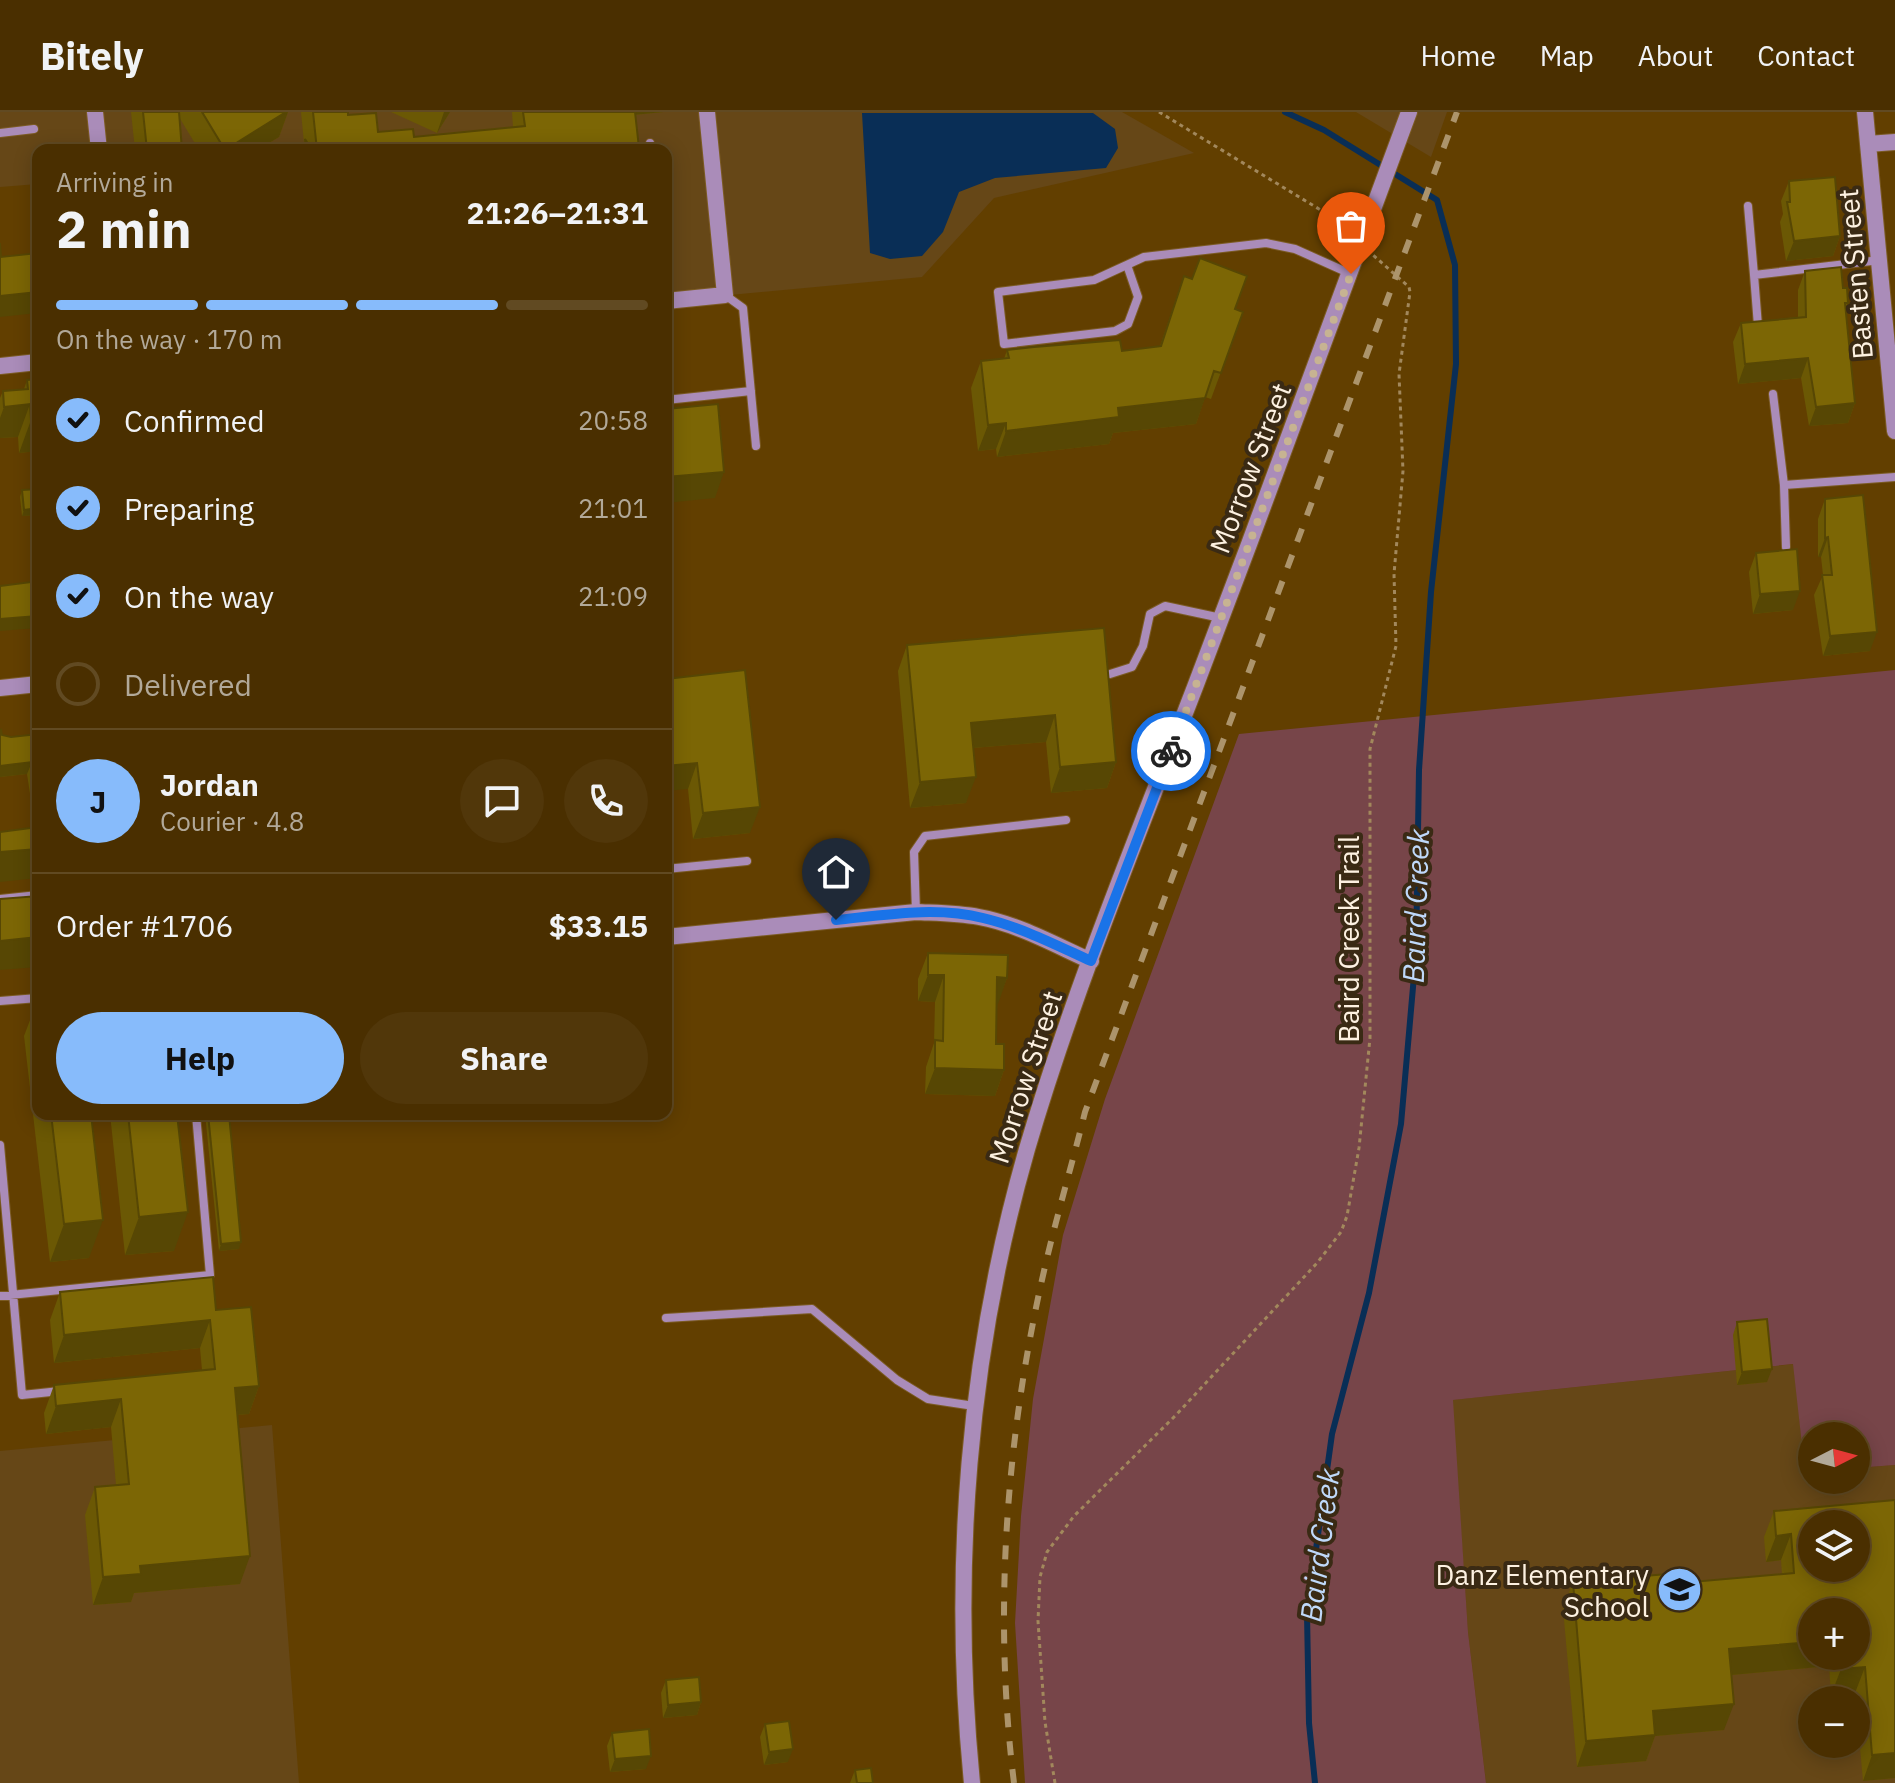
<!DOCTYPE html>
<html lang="en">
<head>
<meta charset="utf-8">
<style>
	:root { --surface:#4a2f00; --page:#51370a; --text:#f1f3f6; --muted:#b2a999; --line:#614a22; --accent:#87bbfb }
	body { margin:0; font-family:"IBM Plex Sans",sans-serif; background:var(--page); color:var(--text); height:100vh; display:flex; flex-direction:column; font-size:30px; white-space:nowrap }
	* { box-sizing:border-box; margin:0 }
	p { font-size:26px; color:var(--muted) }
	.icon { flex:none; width:44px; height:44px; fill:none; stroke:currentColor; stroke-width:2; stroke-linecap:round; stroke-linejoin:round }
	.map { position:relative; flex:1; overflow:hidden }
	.details { position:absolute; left:32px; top:32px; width:640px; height:976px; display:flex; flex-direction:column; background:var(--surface); border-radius:16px; box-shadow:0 4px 20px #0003,0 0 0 2px var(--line) }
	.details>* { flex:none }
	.needle { width:52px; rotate:84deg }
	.buttons { position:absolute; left:1798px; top:1310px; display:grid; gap:16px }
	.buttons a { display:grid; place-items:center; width:72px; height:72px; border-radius:50%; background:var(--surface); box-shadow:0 4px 20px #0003,0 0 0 2px var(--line); font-size:40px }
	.pin { position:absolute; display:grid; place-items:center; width:68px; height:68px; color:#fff; margin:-82px -34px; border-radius:50% 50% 50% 0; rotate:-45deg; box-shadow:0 0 8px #0007 }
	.pin .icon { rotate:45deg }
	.courier { position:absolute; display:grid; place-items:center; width:80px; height:80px; margin:-40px; border:6px solid #1a73e8; border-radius:50%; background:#fff; color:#222; box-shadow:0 2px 10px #0007 }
	.summary em { font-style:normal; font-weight:800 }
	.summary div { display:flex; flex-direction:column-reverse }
	.summary { display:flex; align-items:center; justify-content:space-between; height:136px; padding:0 24px }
	h1 { font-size:52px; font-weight:800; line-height:60px }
	.bar { display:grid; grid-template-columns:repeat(4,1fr); gap:12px 8px; align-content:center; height:96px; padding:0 24px }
	.bar i { height:10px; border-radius:6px; background:var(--line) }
	.bar .current { background:var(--accent) }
	.bar p { grid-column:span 4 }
	.line { display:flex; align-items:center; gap:20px; padding:0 24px; border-top:2px solid var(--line) }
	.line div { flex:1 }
	.round { display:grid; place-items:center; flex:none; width:84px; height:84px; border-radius:42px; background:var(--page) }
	ol { padding:0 24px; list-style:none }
	li { display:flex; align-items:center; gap:24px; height:88px }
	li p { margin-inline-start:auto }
	li .icon { padding:8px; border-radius:50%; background:var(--accent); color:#111; stroke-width:4 }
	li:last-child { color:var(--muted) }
	li i { width:44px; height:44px; border:4px solid var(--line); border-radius:50% }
	.button { display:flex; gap:16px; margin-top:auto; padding:16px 24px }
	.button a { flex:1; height:92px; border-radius:48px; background:var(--accent); color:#111; font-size:32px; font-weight:800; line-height:92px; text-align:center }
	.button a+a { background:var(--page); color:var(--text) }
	header { display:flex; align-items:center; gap:48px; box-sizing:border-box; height:112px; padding:0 40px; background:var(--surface); border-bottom:2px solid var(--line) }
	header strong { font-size:38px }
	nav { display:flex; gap:44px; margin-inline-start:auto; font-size:28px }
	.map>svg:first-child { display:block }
</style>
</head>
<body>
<header>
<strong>Bitely</strong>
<nav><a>Home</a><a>Map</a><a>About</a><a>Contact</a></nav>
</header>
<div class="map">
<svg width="1895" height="1671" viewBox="0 0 1895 1671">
	<rect width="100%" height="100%" fill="#623f00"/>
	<path fill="#664717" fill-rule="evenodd" d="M0,0H1122L1194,41L994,86L922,165L666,189V38H38V72L0,75Z
		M1356,0H1447L1431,45Z
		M1794,1252L1805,1359H1812V1368H1856V1356L1895,1353V1671H1486L1468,1520L1452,1288ZM1812,1412H1856V1456H1812ZM1812,1500H1856V1544H1812ZM1812,1588H1856V1632H1812Z
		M272,1313L299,1671H0V1339Z"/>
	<path fill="#774549" d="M1895,558V1353L1856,1356V1324H1812V1359L1805,1360L1793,1252L1453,1288L1468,1520L1486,1671H1025L1015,1511L1021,1404L1033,1287L1063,1123L1105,987L1239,622Z"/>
	<path fill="#092e56" d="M862,1H1093L1115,17L1118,36L1106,56L995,66L959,80L943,120L922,144L890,147L870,141Z"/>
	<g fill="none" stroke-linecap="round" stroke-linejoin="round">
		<path stroke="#092e56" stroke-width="6" d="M1285,0L1324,18L1437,88L1455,153L1456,252L1431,480L1419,658L1416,841L1401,1012L1369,1181L1332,1322L1307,1502L1309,1611L1315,1671"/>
		<defs>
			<path id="lane" d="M0,21L34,17
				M650,31V38
				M1748,94L1754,163L1880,148
				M1127,153L1138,185L1128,212L1115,219L1004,232L998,180L1094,168L1144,145L1266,131L1295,137L1351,162
				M1754,163L1758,214
				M725,183L743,196L756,334
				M1773,282L1784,373L1895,365
				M666,288L751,279
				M1784,373L1786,435
				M1110,562L1132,555L1143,534L1150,502L1165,494L1221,506
				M666,757L747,749
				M0,787L38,783
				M916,800L914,740L925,724L1066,708
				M0,889L38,886
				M0,1033L22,1283L60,1279
				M0,1184L210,1163L196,1002
				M666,1206L812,1197L897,1268L928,1287L974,1294"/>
			<path id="street" d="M95,0L99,38
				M1865,0L1895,319
				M1868,32L1895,30
				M666,189L725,183L707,0
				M0,254L38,250
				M0,576L38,572
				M666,825L916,800C936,801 958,801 979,805C1018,812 1055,833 1091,849
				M972,1671C951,1459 968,1242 1027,1037C1073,880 1136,728 1195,575C1268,384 1338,192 1409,0"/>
		</defs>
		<use href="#lane" stroke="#7b5b24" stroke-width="10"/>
		<use href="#street" stroke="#7b5b24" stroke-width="18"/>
		<path stroke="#a2885c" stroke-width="3" stroke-dasharray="4 4" stroke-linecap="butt" d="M1159,0L1347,114
			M1055,1671L1045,1610L1038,1509L1040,1465L1047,1440L1074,1404L1176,1303L1317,1151L1341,1120L1347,1104L1359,1036L1370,926V637L1396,534L1394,462L1403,359L1399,262L1410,180L1409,175L1373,143"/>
		<use href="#lane" stroke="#aa8cb9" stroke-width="8"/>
		<use href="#street" stroke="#aa8cb9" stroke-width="16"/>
		<path stroke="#ac946b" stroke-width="6" stroke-dasharray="14 14" stroke-linecap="butt" d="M1014,1671C993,1503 1006,1324 1044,1159C1056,1106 1072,1053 1085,1000L1457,0"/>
	</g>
	<path fill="#6b5804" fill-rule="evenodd" d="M131,0H288L279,25L257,38H199L179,5L182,38H135Z
		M301,0H348V3L378,20L414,25L513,15L512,0H663L635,3L639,36L651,38H302L304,31Z
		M391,0H450L437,21Z
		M1789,69L1840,124L1833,144L1786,149L1780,110L1783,102L1781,89Z
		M1805,159L1843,176L1848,191L1845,198L1855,291L1848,311L1809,314L1801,266L1738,272L1733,230L1741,211L1798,205V178Z
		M1184,164L1235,197L1243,200L1211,287L1205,285L1196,312L1113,321L1109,332L997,345L996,337L978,339L971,276L981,249L1004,247L1007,238L1122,239L1160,234Z
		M38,267V339L19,341L18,325L0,326V286L3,279L24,277L27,268Z
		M38,377V403L22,404L20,385L22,378Z
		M1825,387L1870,539L1823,544L1814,483L1823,463L1821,445H1818V407Z
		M1756,441L1793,498L1753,502L1749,460Z
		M1104,516L1116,650L1107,676L1051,681L1046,630L973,636L966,691L910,696L898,559L907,533Z
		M666,567L750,721L693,727L688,677Z
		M0,619L2,623L11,625L38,622V681L30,682L27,662L0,665Z
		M928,841L1007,866L997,892L996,932L1004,958L995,984L925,982L926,955L934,931L935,890L918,889V867Z
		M38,887V1002H91L89,1146L50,1150L24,924Z
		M110,1002H177L174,1139L125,1143Z
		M205,1002H229L239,1137L219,1139Z
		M60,1180L216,1198L259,1274L249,1302L237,1303L240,1472L134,1481L131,1490L93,1493L85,1403L95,1375L116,1373L111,1315L46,1322L44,1301L54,1273L202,1258L200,1236L54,1251L50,1208Z
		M1737,1210L1767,1270L1737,1273L1733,1223Z
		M1895,1388V1666L1863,1669L1855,1581L1831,1583L1829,1554L1731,1563L1724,1618L1655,1624L1646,1649L1577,1655L1563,1496L1573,1470H1692L1782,1462L1781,1448L1766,1450L1764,1425L1774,1399ZM1856,1500V1544H1812Z
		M666,1568L701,1590L697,1603L663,1606L661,1581Z
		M765,1612L788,1650L764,1653L760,1625Z
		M612,1621L646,1657L610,1660L607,1634Z
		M855,1658L873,1671H850Z"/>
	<path fill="#574704" d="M286,0H288L279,25L257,38H224Z
		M444,0H450L437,21Z
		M625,0H663L623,4Z
		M1840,124L1833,144L1786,149L1794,129Z
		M38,180V201L0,205V184Z
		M1808,246L1801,266L1738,272L1745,252Z
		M1205,286L1196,312L1113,321L1109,332L997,345L1006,319L1118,296Z
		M1855,291L1848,311L1809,314L1816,295Z
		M30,292L18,325L0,326V306L4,295Z
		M38,307V339L19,341L31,308Z
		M1006,311L996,337L978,339L988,313Z
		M724,360L715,386L666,391V365Z
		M38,396V403L22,404L24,398Z
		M1828,425L1821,445H1818L1825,426Z
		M1800,479L1793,498L1753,502L1760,482Z
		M38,504V516L0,519V507Z
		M1877,520L1870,539L1823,544L1830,524Z
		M1055,603L1046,630L961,637L971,611Z
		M32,650L27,662L0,665V654Z
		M1116,650L1107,676L1051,681L1060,655Z
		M697,651L688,677L666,679V654Z
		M976,665L966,691L910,696L920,670Z
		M34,670H38V681L30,682Z
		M760,695L750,721L693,727L703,701Z
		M38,737V766L0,770V740Z
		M38,825V855L0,858V829Z
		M928,863H944L935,890L918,889Z
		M997,865L1007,866L998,892H988Z
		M935,956L1004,958L995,984L925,982Z
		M188,1100L174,1139L125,1143L139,1105Z
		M103,1108L89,1146L50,1150L64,1112Z
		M241,1130L239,1137L219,1139L221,1132Z
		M210,1208L200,1236L54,1251L64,1223Z
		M1772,1257L1767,1270L1737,1273L1742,1260Z
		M259,1274L249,1302L224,1304L235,1276Z
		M121,1287L111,1315L46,1322L56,1294Z
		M1791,1422L1781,1448L1766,1450L1776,1424Z
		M250,1444L240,1472L134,1481L131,1490L93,1493L103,1465L140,1454Z
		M1812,1530V1544H1832L1829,1554L1720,1564L1729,1537Z
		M1865,1555L1855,1581L1831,1583L1841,1557Z
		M701,1590L697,1603L663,1606L668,1593Z
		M1734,1592L1724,1618L1655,1624L1646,1649L1577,1655L1586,1629L1653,1599Z
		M793,1637L788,1650L764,1653L769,1640Z
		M1895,1641V1666L1863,1669L1872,1643Z
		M651,1644L646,1657L610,1660L615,1647Z"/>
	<path fill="#7c6605" stroke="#574704" stroke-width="2" fill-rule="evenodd" d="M143,0H179L182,38H147Z
		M202,0H286L225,38Z
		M313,0H348V3L376,1L378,20L413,17L414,25L525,14L523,0H635L639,36L651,35V38H317Z
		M305,27L312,38H306Z
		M1835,65L1840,124L1794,129L1787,90H1790L1789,69Z
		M0,131L1,145L38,141V180L0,184Z
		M1200,146L1247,164L1235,197L1243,200L1221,261L1214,259L1205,286L1118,296L1119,305L1006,319V311L988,313L981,249L1009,246L1007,238L1034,235L1120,228L1122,239L1161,234L1184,164L1192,167Z
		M1841,155L1843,176H1847L1848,191H1845L1855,291L1816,295L1808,246L1745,252L1741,211L1806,205L1805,159Z
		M38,267V307L31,308L30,292L4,295L3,279L28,277L27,268Z
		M718,292L724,360L666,365V297Z
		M38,377V396L24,398L22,378Z
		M1863,383L1877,520L1830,524L1822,463H1832L1828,425L1825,426V387Z
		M1797,437L1800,479L1760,482L1756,441Z
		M38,459V504L0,507V474L32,470L31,460Z
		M1104,516L1116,650L1060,655L1055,603L971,611L976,665L920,670L907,533Z
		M745,558L760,695L703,701L697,651L666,654V567Z
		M1,618L2,623L11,625L38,622V670H34L32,650L0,654V619Z
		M38,715V737L0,740V720Z
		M38,784V825L0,829V787Z
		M928,841L1008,843L1007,866L997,865L996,932H1004V958L935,956V928L943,929L944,863H928Z
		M51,1002H91L103,1108L64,1112Z
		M128,1002H177L188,1100L139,1105Z
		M208,1002H229L241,1130L221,1132Z
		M213,1165L216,1198L251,1195L259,1274L235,1276L250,1444L140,1454L141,1462L103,1465L95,1375L129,1372L121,1287L56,1294L54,1273L215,1257L210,1208L64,1223L60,1180Z
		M1767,1207L1772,1257L1742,1260L1737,1210Z
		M1895,1388V1641L1872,1643L1865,1555L1841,1557L1840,1544H1856V1500H1812V1530L1729,1537L1734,1592L1653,1599L1655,1623L1586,1629L1573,1470L1691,1460L1692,1470L1794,1461L1791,1422L1776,1424L1774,1399ZM1812,1412H1856V1456H1812Z
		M699,1565L701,1590L668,1593L666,1568Z
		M789,1609L793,1637L769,1640L765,1612Z
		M649,1617L651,1644L615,1647L612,1621Z
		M871,1656L873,1671H857L855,1658Z"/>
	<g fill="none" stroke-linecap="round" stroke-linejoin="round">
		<path stroke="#c7b392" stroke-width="8" stroke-dasharray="0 14.4" d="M1171,639L1351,162"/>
		<path stroke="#1a73e8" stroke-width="10" d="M836,808C884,803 936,794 983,806C1021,815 1056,833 1091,849L1171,639"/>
	</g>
	<defs>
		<symbol id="school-disc" viewBox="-11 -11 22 22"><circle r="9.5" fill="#87bbfb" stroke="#3a2a14"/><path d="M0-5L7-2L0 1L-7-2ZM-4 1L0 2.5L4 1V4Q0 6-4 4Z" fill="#111"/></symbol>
	</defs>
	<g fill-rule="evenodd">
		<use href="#school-disc" x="1654" y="1452" width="51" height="51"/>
	</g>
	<g text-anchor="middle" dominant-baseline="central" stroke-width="8" stroke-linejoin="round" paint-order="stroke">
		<g font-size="28" fill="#fdf1e1" stroke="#3a2a14">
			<text transform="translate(1855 162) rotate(-95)">Basten Street</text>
			<text transform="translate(1250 356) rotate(-69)">Morrow Street</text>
			<text transform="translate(1348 827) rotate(-90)">Baird Creek Trail</text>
			<text transform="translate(1025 965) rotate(-72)">Morrow Street</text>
		</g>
		<g font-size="28" fill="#fdf1e1" stroke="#3a2a14" text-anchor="end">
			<text x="1649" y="1462">Danz Elementary<tspan x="1649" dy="32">School</tspan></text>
		</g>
		<g font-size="30" font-style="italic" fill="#bfd9fa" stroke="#3a2a14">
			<text transform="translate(1415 794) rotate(-88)">Baird Creek</text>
			<text transform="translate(1319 1433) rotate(-83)">Baird Creek</text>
		</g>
	</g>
</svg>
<div class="buttons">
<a><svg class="needle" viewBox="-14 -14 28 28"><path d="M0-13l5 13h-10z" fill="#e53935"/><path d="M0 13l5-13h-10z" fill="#b2a999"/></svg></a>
<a><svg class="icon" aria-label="layers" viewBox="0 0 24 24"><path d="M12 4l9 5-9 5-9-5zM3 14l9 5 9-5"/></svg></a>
<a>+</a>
<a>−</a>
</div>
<div class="pin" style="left:1351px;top:162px;background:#ea580c"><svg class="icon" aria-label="bag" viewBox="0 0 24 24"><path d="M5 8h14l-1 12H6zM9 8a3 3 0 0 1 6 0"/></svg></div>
<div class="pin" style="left:836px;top:808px;background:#1f2937"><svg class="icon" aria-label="home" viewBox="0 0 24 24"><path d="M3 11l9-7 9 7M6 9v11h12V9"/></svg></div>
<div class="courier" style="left:1171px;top:639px"><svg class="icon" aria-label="bike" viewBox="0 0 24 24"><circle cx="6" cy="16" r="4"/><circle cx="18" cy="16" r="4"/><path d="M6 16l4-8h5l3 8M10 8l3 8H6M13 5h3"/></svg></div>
<section class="details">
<div class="summary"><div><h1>2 min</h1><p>Arriving in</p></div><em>21:26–21:31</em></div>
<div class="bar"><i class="current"></i><i class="current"></i><i class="current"></i><i></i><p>On the way · 170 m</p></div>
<ol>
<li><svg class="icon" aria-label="check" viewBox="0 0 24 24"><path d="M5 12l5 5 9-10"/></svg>Confirmed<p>20:58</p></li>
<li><svg class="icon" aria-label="check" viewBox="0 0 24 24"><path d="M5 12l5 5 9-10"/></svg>Preparing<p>21:01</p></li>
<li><svg class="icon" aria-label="check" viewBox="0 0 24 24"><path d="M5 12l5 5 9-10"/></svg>On the way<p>21:09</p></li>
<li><i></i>Delivered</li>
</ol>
<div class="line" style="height:144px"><b class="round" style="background:var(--accent);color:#111">J</b><div><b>Jordan</b><p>Courier · 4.8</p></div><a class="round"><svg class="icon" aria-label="chat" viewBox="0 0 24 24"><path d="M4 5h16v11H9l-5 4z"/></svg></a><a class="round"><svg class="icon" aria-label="phone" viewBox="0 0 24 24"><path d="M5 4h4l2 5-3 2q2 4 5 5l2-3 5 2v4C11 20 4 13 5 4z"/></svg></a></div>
<div class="line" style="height:104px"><div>Order #1706</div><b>$33.15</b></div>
<div class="button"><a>Help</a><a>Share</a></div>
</section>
</div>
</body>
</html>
